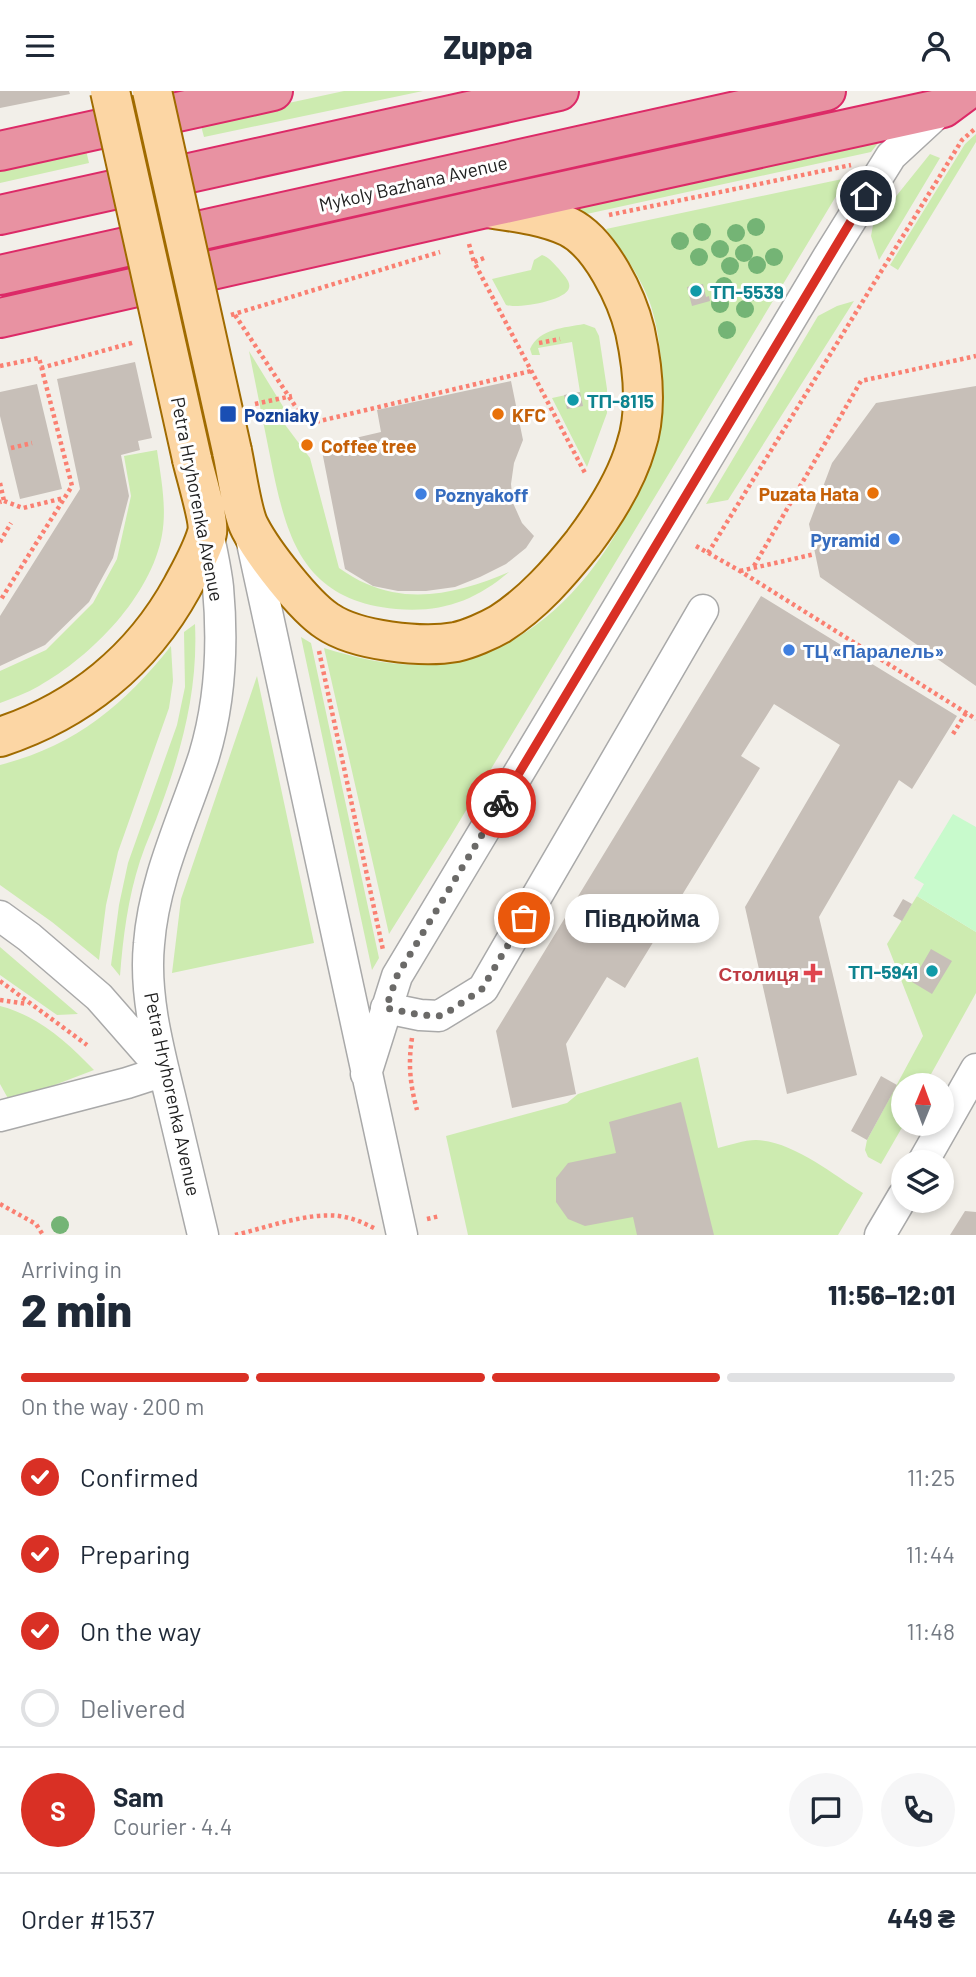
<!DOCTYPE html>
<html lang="en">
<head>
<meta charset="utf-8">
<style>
	:root { --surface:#fff; --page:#f6f6f7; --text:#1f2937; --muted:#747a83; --line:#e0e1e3; --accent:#d93025 }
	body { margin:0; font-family:Barlow,sans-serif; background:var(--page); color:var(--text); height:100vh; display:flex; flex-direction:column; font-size:26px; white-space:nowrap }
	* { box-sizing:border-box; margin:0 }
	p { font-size:23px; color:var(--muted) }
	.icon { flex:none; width:38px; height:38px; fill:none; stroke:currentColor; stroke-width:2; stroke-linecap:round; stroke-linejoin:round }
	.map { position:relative; height:1144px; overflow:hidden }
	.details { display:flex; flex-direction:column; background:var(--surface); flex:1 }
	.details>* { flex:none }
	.needle { width:46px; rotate:1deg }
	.controls { position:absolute; left:891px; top:982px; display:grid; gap:14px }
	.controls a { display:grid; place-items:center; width:63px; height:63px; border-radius:50%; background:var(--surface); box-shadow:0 4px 10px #0003; font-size:35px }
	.pin { position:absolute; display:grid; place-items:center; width:60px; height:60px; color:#fff; margin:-30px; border:4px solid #fff; border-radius:50%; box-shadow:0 2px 7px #0007 }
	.courier { position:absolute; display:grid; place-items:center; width:70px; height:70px; margin:-35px; border:5px solid #d93025; border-radius:50%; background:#fff; color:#222; box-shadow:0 2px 9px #0007 }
	.bubble { position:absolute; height:49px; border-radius:24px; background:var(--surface); box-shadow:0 4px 10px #0003; font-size:23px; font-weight:800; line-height:49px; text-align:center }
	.summary em { font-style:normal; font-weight:800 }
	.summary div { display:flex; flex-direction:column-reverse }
	.summary { display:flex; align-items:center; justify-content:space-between; height:119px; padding:0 21px }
	h1 { font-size:46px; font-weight:800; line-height:52px }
	.bar { display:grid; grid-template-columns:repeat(4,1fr); gap:10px 7px; align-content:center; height:84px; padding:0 21px }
	.bar i { height:9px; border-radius:5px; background:var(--line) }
	.bar .selected { background:var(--accent) }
	.bar p { grid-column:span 4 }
	.line { display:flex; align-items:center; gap:18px; padding:0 21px; border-top:2px solid var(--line) }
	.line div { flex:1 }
	.round { display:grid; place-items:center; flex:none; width:74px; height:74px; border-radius:37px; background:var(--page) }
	ol { padding:0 21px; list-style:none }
	li { display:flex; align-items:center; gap:21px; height:77px }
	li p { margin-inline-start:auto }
	li .icon { padding:7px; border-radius:50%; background:var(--accent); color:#fff; stroke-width:4 }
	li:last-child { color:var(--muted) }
	li i { width:38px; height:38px; border:4px solid var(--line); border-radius:50% }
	header { display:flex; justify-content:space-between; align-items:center; height:91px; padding:0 21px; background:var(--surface); font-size:32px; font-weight:800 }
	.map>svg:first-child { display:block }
</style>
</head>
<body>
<header><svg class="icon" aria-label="menu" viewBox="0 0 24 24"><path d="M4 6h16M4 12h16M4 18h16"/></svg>Zuppa<svg class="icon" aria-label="person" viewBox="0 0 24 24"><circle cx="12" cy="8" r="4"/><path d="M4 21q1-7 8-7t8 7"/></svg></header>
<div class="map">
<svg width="976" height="1144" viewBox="0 0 976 1144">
	<rect width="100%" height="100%" fill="#f2efe9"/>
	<path fill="#cdebb0" d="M344,0H423L204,46L200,31Z
		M976,43V51L898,179L890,174L965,53Z
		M879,51L871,61L582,124L574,115Z
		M85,55L89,72L0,92V74Z
		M930,63L940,67L879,169L871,145L873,134Z
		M847,87L450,746L389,843L324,557C363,569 403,578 444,572C534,561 600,483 635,406C641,393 649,380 652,367C664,319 666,263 651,215C643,190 622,159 606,138Z
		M542,164C549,166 553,172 559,178C563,184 571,190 569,197C566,210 516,218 506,214L492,188L531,179L534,169Z
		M854,210L728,409L706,413L818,225L837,215Z
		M584,233L595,237L599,245L607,298V322L587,376L552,307L580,301L572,251L538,257L540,264H532L530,258C540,237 564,237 584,233Z
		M249,260L287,322L280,327L310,367L339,477C348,483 357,489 367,493C414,514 465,500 509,481C475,510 441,522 396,518C301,509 286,445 270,365C263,330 256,295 249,260Z
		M157,359C161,387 167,416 162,444C151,505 92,565 39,595C27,602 13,607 0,612V580L46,559L93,512L117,468L131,405L124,365Z
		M195,533C198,597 183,655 161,715C155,733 146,751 140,770C128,807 123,846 120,885L111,874L119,814L128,772L177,634L185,596L184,541Z
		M301,546L311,552L379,867L372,879Z
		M171,555L173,590L169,617L118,761L106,814L99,869L52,831L0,794V674C75,655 124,614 171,555Z
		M257,585L314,852L172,882L181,808Z
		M917,805L976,841V902L925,994H903L904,1033L881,1073L868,1066L865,1059L867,1049L923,945L887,853Z
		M0,856L78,923L57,924L0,884Z
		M0,915C39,925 67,951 94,979L10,1011L0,993Z
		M698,966L718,1057C730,1054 744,1049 756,1049C793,1050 832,1083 863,1102L838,1144H468L446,1045L567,1012L578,1003Z"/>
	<path fill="#c8facc" d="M953,723L976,736V841L917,805L924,793L914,787Z"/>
	<path fill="#c7bfb8" d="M0,0H69L70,3L0,17Z
		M703,193L706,206L709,205L710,210L692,215L687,196Z
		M135,271L152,347L138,350L140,359L121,364L129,405L113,467L89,511L45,554L0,575V525L80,398L57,288Z
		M511,290L523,349L514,372L511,393L513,412L522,432L534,445L526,457L506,473L480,486L455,496L426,500H398L373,495L345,478L321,355L381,341L377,319Z
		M37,293L62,398L20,408L0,325V301Z
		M976,295V595L820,486L809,433L832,372L876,312Z
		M580,301L583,315L567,318L564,304Z
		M761,505L957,625L912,698L899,689L819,826L857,984L787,1003L745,816L840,654L774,613L741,665L760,677L625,897L607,886L566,953L576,1003L512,1017L496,940Z
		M903,808L912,813L902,830L893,825Z
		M931,858L952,870L932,903L912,891Z
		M881,985L897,994L867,1049L851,1040Z
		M681,1011L714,1144H637L633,1126L585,1135L568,1128L556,1111V1087L568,1072L616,1062L609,1031Z
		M965,1120L976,1121V1144H950Z"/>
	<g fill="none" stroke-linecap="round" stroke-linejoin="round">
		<defs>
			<path id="minor" d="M251,447L402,1144
				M0,825L29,846L99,906L164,980L127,992L0,1025
				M386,917L420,924L439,925L483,898L703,519
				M366,983L397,885L828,166L891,65L943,17
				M923,1071L976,978
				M203,1144C192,1098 181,1051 170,1005C158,956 144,903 149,853C154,787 184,727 204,665C220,612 223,551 218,496C216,477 211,458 208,439
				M880,1144L903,1105"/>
			<path id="major" d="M232,360C236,378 242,423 250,437C263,462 304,515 327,530C356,550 422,557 456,551C469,548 488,540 500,533C533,512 559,482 583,452C604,424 626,390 636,355C648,319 643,277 635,240C627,207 601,152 569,136C543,124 514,121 487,117
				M0,646C79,620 142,569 182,496C191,479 202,460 207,442C210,430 195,382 192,368"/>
			<path id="highway" d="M0,60L273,0
				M0,124L559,0
				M0,184L826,0
				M0,227L486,117L943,17L966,0"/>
		</defs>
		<use href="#minor" stroke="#a9a9a9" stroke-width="33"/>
		<use href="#major" stroke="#a06b00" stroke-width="42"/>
		<use href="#highway" stroke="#dc2a67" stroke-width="42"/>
		<path stroke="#fa8072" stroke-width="4.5" stroke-dasharray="3.5 3.5" stroke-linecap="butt" d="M609,124L851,74
			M469,153L474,171
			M484,167L474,171L585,382
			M231,224L440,161
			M235,224L307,333L531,280
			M539,252L560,248
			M0,275L39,267L72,395L0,510
			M41,277L135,251
			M255,313L292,305
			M11,357L32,352
			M0,392L4,410L0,411
			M4,410L23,417L64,407
			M0,451L11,432
			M696,455L740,480L976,628
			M708,462L962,49L976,37
			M754,475L861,290L976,265
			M740,480L815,463
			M319,560L383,859
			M953,643L966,622
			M0,890L87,954
			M0,909L27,913
			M412,947C408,973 410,993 417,1019
			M0,1113L36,1133L43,1144
			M427,1128L440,1125
			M235,1144C265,1137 308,1121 339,1125C353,1127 364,1132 376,1138"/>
		<use href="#minor" stroke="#fff" stroke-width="30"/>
		<use href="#major" stroke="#fcd6a4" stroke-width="38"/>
		<use href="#highway" stroke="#e892a2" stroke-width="38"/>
		<defs>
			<path id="major-bridge" d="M110,0L192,368
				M152,0L232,360"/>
		</defs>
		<use href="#major-bridge" stroke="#a06b00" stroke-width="42" stroke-linecap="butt"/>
		<use href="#major-bridge" stroke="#fcd6a4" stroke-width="38"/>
	</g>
	<g fill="#74b475">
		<circle cx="756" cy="136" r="9"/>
		<circle cx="702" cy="141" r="9"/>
		<circle cx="736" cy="142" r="9"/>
		<circle cx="680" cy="150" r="9"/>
		<circle cx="720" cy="158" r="9"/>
		<circle cx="744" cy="162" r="9"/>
		<circle cx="699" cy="166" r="9"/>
		<circle cx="774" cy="166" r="9"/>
		<circle cx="757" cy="174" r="9"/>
		<circle cx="730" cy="175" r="9"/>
		<circle cx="724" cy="195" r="9"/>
		<circle cx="752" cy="201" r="9"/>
		<circle cx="720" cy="213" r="9"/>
		<circle cx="745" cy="218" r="9"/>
		<circle cx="727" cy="239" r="9"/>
		<circle cx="60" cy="1134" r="9"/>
	</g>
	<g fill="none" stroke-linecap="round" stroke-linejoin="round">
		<path stroke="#6b6a68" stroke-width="7" stroke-dasharray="0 12.6" d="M501,712L397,885L386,917L420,924L439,925L453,918L482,898L524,827"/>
		<path stroke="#d93025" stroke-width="9" d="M501,712L866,105"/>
	</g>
	<g fill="#0f9aa8" stroke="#fff" stroke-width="2.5">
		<circle cx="696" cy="200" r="7"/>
		<circle cx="573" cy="309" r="7"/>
		<circle cx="932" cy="880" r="7"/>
	</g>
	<rect fill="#1a4fb4" stroke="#fff" stroke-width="2.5" x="219" y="314" width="18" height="18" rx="3.5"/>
	<g fill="#e8710a" stroke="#fff" stroke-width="2.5">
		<circle cx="498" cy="323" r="7"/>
		<circle cx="307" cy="354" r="7"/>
		<circle cx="873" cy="402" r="7"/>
	</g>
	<g fill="#3f7fe0" stroke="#fff" stroke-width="2.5">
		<circle cx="421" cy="403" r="7"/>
		<circle cx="894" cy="448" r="7"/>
		<circle cx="789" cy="559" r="7"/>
	</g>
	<path fill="#e0444e" stroke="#fff" stroke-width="2.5" d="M809.5 871.5h7v7h7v7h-7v7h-7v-7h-7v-7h7z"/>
	<g text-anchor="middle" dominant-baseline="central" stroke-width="6" stroke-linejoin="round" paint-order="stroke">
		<g font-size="19" fill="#222" stroke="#fff">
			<text transform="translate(413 92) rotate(-13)">Mykoly Bazhana Avenue</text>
			<text transform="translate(198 408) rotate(79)">Petra Hryhorenka Avenue</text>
			<text transform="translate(173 1003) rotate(78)">Petra Hryhorenka Avenue</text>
		</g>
		<g font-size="19" font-weight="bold" fill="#0d838f" stroke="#fff" text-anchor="start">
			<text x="710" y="200">ТП-5539</text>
			<text x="587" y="309">ТП-8115</text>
			<text x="918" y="880" text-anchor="end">ТП-5941</text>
		</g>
		<g font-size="19" font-weight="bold" fill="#164399" stroke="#fff" text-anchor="start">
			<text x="244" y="323">Pozniaky</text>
		</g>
		<g font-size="19" font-weight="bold" fill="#c56008" stroke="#fff" text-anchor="start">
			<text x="512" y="323">KFC</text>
			<text x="321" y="354">Coffee tree</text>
			<text x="859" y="402" text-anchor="end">Puzata Hata</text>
		</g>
		<g font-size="19" font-weight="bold" fill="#366cbe" stroke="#fff" text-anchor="start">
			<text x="435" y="403">Poznyakoff</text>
			<text x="880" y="448" text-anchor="end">Pyramid</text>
			<text x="803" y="559">ТЦ «Паралель»</text>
		</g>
		<g font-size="19" font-weight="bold" fill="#be3a42" stroke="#fff" text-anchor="end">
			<text x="799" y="882">Столиця</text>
		</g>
	</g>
</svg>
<div class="controls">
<a><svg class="needle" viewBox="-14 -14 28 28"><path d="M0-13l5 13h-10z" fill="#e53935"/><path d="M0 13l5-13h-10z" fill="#747a83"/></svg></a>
<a><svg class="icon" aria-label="layers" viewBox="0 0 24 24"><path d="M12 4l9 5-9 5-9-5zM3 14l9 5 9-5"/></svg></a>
</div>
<div class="pin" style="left:524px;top:827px;background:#ea580c"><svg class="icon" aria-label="bag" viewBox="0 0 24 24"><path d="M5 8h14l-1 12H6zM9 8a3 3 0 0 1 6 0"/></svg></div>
<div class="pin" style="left:866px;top:105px;background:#1f2937"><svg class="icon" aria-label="home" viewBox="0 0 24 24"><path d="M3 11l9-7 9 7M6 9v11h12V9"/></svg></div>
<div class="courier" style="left:501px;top:712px"><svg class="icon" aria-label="bike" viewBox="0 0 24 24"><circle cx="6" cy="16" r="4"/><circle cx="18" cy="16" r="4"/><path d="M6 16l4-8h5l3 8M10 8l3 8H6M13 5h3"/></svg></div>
<div class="bubble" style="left:565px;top:803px;width:154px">Півдюйма</div>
</div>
<section class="details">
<div class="summary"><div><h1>2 min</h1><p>Arriving in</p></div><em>11:56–12:01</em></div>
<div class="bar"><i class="selected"></i><i class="selected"></i><i class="selected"></i><i></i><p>On the way · 200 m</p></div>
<ol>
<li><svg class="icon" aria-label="check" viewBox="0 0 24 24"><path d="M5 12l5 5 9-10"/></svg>Confirmed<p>11:25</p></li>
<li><svg class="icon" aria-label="check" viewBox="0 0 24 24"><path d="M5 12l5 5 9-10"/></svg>Preparing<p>11:44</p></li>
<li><svg class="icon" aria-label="check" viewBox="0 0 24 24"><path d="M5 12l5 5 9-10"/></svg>On the way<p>11:48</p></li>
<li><i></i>Delivered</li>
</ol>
<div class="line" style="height:126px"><b class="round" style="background:var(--accent);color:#fff">S</b><div><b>Sam</b><p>Courier · 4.4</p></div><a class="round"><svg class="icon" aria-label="chat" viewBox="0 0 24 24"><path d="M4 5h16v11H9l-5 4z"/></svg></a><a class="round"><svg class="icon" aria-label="phone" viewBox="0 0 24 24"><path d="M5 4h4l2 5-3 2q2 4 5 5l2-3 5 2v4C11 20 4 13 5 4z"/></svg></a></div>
<div class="line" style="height:91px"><div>Order #1537</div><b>449 ₴</b></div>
</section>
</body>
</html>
